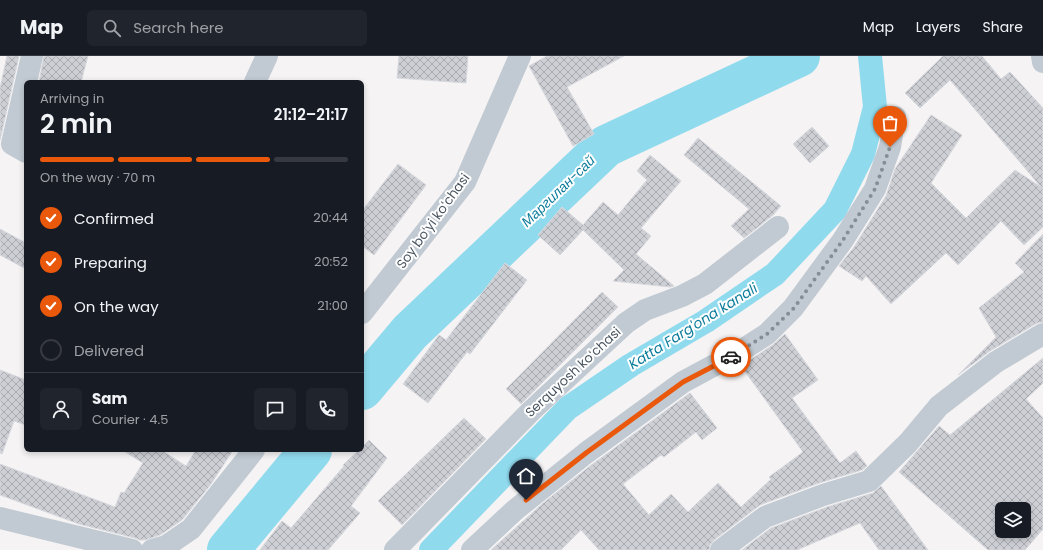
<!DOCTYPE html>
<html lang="en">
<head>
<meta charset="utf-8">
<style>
	:root { --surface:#171b24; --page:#20242c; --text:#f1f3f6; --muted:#9ea1a6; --line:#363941; --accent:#ea580c }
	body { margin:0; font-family:Poppins,sans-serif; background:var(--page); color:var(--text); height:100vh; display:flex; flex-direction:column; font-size:15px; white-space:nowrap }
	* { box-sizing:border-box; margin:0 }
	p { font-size:13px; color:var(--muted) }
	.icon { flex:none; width:22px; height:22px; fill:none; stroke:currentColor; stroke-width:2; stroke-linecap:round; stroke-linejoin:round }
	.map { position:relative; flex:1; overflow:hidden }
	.drawer { position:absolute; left:24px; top:24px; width:340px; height:372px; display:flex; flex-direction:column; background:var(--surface); border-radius:6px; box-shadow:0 2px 6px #0003 }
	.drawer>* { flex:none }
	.buttons { position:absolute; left:995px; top:446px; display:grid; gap:8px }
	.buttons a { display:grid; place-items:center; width:36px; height:36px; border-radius:6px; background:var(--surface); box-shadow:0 2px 6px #0003; font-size:20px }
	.pin { position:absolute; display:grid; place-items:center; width:34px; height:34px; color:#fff; margin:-41px -17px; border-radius:50% 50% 50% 0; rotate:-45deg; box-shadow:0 0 4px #0007 }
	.pin .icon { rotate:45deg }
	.courier { position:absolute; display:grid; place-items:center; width:40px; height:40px; margin:-20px; border:3px solid #ea580c; border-radius:50%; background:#fff; color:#222; box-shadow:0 1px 5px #0007 }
	.overview em { font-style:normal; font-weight:600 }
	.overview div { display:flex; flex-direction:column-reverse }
	.overview { display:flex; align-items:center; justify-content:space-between; height:68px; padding:0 16px }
	h1 { font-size:26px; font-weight:600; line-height:30px }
	.bar { display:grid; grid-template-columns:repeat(4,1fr); gap:6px 4px; align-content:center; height:48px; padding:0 16px }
	.bar i { height:5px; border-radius:3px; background:var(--line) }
	.bar .active { background:var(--accent) }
	.bar p { grid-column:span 4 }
	.line { display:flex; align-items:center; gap:10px; padding:0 16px; border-top:1px solid var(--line) }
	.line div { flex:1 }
	.round { display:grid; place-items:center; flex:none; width:42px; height:42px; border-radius:6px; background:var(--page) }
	ol { padding:0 16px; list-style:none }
	li { display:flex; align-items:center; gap:12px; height:44px }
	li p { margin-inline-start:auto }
	li .icon { padding:4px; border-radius:50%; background:var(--accent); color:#fff; stroke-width:4 }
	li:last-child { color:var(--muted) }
	li i { width:22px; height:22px; border:2px solid var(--line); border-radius:50% }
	header { display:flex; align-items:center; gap:24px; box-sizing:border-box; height:56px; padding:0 20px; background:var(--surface); border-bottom:1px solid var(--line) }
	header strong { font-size:19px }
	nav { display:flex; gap:22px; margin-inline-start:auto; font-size:14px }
	.search { width:280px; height:36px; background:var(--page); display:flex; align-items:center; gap:10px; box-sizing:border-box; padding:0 14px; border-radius:6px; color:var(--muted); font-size:15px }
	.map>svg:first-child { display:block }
</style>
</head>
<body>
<header>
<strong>Map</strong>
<div class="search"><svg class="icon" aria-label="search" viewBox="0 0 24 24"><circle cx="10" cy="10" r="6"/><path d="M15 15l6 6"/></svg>Search here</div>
<nav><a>Map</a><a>Layers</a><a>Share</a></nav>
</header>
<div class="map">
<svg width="1043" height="494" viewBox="0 0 1043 494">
	<defs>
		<pattern id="building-cross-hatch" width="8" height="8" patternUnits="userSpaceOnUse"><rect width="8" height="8" fill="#cdcfd5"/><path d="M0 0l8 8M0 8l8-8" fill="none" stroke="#a8abb0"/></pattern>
	</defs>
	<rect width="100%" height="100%" fill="#f5f3f3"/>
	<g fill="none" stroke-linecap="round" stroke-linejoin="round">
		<path stroke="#90daee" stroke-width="24" d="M431,494L568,352L631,309L706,265L775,218L835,154L863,98L875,51L870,0"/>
		<path stroke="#90daee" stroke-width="42" d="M362,333L410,276L606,90L799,0
			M228,494L311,394"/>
	</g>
	<path fill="url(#building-cross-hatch)" stroke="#d7d9de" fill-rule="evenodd" d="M7,0H19L0,84V32Z
		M44,0H88L81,26H39Z
		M399,0H468L466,27L397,22Z
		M547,0H624L567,31L594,78L573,90L529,10Z
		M943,0H982L1001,23L1010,16L1043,52V171L1024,189L1001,165L958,209L946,197L891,248L866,220L862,225L839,210L854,191L886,140L895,113L931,59L962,79L931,127L966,162L1015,114L1041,131L950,24L920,52L905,37Z
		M812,71L829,90L810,107L793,88Z
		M698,82L781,150L772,160L744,182L731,170L749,153L684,99Z
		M650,99L681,125L641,172L651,180L636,198L674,230L670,231L613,225L624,214L583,174L560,199L538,179L562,151L583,169L603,146L618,159L647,124L637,115Z
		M398,108L426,129L374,199L362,190V155Z
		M0,173L26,187V213L0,199Z
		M1043,178V266L1037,267L990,295L958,319L996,281L979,252L1024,216L1015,207Z
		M505,207L527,224L470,298L467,296L428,347L403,328L439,279L446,284Z
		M602,236L618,251L521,348L506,333Z
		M785,278L818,324L792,342L840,407L856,395L867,410L862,414L819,427L760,449L714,484L710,489L709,494H599L581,474L561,494H491L542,448L590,410L690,337L717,372L702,384L696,376L664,401L661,399L623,428L649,459L671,438L688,456L718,427L741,451L771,423L769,421L803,396L741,310L774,288Z
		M1043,302V327L1026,343L1043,362V473L1025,494H988L899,416L939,370L950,379ZM1002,453H1024V475H1002Z
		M0,314L26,324V369L14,365L2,398L0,397Z
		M464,362L486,383L402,469L378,445Z
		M369,384L387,402L351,450L360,457L328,494H260L282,465L291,472L344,410L343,409L359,394H362V391Z
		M122,394H161L186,410L196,394H233L211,428L182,464L160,479L145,484H140L135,482L79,468L0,439V408L115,451L121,436L124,437L143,407Z
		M881,430L928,494H879L860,467L797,494H742L771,472L827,451L873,437Z"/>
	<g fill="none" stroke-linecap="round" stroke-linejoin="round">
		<path stroke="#c1cad2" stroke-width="22" d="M255,26L267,0
			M26,96L12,88L32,0
			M362,257L465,126L520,0
			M0,462L132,494
			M152,494L166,490L191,473L254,394
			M395,494L531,355L626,267L645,254L682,240L705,228L778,171
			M472,494L515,454L586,397L683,326L739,296L767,278L793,252L843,184L875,133L890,91L895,61
			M721,494L765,461L823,439L869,425L908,387L939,350L996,306L1043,278"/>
		<path stroke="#c1cad2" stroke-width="22" d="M1042,0L1043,6"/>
	</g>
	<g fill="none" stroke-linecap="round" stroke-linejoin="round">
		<path stroke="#868d94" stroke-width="4" stroke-dasharray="0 7.2" d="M731,301L767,278L794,252L843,184L875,133L890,91"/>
		<path stroke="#ea580c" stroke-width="5" d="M526,444L586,397L683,326L731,301"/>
	</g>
	<g text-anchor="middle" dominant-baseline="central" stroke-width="4" stroke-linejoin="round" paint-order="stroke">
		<g font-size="13" fill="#4a5661" stroke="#fff">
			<text transform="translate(433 165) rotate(-54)">Soy boʻyi koʻchasi</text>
			<text transform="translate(573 316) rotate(-43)">Serquyosh koʻchasi</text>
		</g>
		<g font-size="14" font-style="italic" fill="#0c7c9b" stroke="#fff">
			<text transform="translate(558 135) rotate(-44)">Маргилан-сай</text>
			<text transform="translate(693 270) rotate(-32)">Katta Farg'ona kanali</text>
		</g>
	</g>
</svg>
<div class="buttons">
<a><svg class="icon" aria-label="layers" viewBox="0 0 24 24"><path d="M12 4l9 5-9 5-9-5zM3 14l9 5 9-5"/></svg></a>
</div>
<div class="pin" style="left:890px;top:91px;background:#ea580c"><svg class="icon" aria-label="bag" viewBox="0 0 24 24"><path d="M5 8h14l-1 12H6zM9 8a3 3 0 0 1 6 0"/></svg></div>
<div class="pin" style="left:526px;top:444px;background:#1f2937"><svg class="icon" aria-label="home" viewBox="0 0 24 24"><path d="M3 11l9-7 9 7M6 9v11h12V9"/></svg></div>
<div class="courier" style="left:731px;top:301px"><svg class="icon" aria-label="car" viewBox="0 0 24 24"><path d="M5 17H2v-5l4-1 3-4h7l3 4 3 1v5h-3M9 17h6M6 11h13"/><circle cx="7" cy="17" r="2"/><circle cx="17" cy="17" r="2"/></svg></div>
<section class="drawer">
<div class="overview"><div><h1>2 min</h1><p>Arriving in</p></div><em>21:12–21:17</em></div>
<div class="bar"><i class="active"></i><i class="active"></i><i class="active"></i><i></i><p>On the way · 70 m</p></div>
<ol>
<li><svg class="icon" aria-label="check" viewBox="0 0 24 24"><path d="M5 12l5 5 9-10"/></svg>Confirmed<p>20:44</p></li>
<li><svg class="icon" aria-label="check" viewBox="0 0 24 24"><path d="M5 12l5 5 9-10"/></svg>Preparing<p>20:52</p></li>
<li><svg class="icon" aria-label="check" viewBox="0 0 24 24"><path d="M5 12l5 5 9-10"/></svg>On the way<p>21:00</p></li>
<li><i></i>Delivered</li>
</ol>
<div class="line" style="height:72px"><a class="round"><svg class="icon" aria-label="person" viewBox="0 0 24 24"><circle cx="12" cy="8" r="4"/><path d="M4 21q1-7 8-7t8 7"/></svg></a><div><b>Sam</b><p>Courier · 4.5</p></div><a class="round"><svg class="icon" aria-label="chat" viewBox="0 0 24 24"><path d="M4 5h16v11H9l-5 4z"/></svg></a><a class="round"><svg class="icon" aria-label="phone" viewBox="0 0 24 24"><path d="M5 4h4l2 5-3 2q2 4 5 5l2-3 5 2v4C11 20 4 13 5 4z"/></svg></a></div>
</section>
</div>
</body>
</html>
